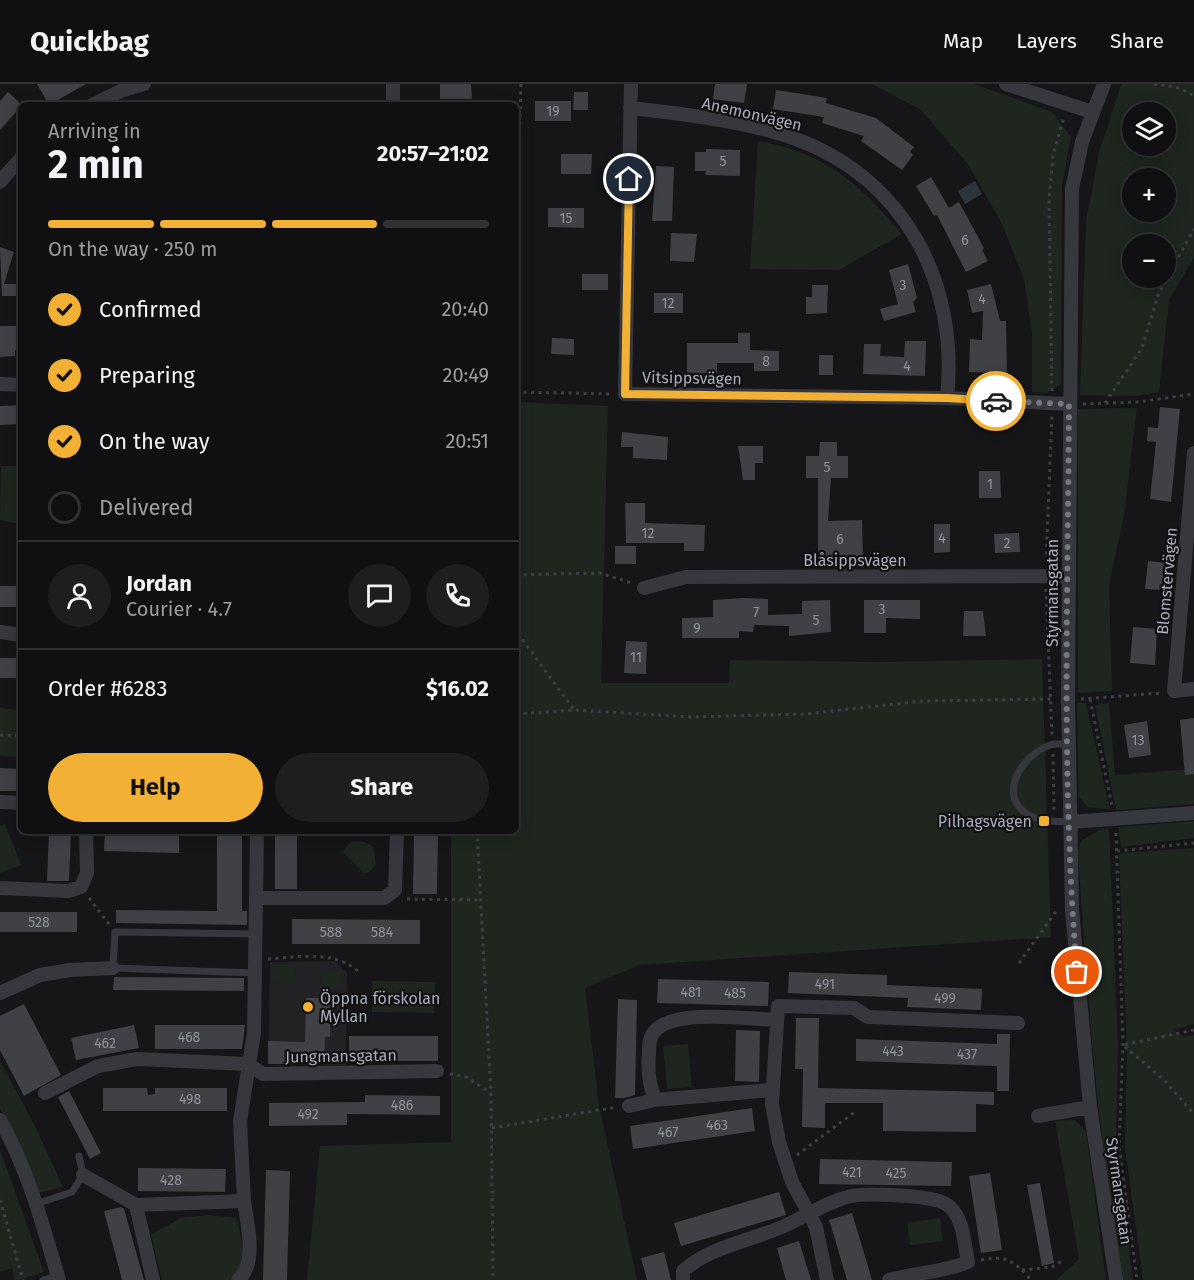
<!DOCTYPE html>
<html lang="en">
<head>
<meta charset="utf-8">
<style>
	:root { --surface:#101012; --page:#1e1e20; --text:#f1f3f6; --muted:#9c9d9f; --line:#303032; --accent:#f2b134 }
	body { margin:0; font-family:"Fira Sans",sans-serif; background:var(--page); color:var(--text); height:100vh; display:flex; flex-direction:column; font-size:22px; white-space:nowrap }
	* { box-sizing:border-box; margin:0 }
	p { font-size:20px; color:var(--muted) }
	.icon { flex:none; width:33px; height:33px; fill:none; stroke:currentColor; stroke-width:2; stroke-linecap:round; stroke-linejoin:round }
	.map { position:relative; flex:1; overflow:hidden }
	.side { position:absolute; left:18px; top:18px; width:501px; height:732px; display:flex; flex-direction:column; background:var(--surface); border-radius:9px; box-shadow:0 3px 15px #0003,0 0 0 2px var(--line) }
	.side>* { flex:none }
	.buttons { position:absolute; left:1122px; top:18px; display:grid; gap:12px }
	.buttons a { display:grid; place-items:center; width:54px; height:54px; border-radius:50%; background:var(--surface); box-shadow:0 3px 15px #0003,0 0 0 2px var(--line); font-size:30px }
	.pin { position:absolute; display:grid; place-items:center; width:51px; height:51px; color:#fff; margin:-26px; border:3px solid #fff; border-radius:50%; box-shadow:0 2px 6px #0007 }
	.courier { position:absolute; display:grid; place-items:center; width:60px; height:60px; margin:-30px; border:4px solid #f2b134; border-radius:50%; background:#fff; color:#222; box-shadow:0 2px 8px #0007 }
	.summary em { font-style:normal; font-weight:700 }
	.summary div { display:flex; flex-direction:column-reverse }
	.summary { display:flex; align-items:center; justify-content:space-between; height:102px; padding:0 30px }
	h1 { font-size:39px; font-weight:700; line-height:45px }
	.bar { display:grid; grid-template-columns:repeat(4,1fr); gap:9px 6px; align-content:center; height:72px; padding:0 30px }
	.bar i { height:8px; border-radius:4px; background:var(--line) }
	.bar .on { background:var(--accent) }
	.bar p { grid-column:span 4 }
	.line { display:flex; align-items:center; gap:15px; padding:0 30px; border-top:2px solid var(--line) }
	.line div { flex:1 }
	.round { display:grid; place-items:center; flex:none; width:63px; height:63px; border-radius:32px; background:var(--page) }
	ol { padding:0 30px; list-style:none }
	li { display:flex; align-items:center; gap:18px; height:66px }
	li p { margin-inline-start:auto }
	li .icon { padding:6px; border-radius:50%; background:var(--accent); color:#111; stroke-width:4 }
	li:last-child { color:var(--muted) }
	li i { width:33px; height:33px; border:3px solid var(--line); border-radius:50% }
	.cta { display:flex; gap:12px; margin-top:auto; padding:12px 30px }
	.cta a { flex:1; height:69px; border-radius:36px; background:var(--accent); color:#111; font-size:24px; font-weight:700; line-height:69px; text-align:center }
	.cta a+a { background:var(--page); color:var(--text) }
	header { display:flex; align-items:center; gap:36px; box-sizing:border-box; height:84px; padding:0 30px; background:var(--surface); border-bottom:2px solid var(--line) }
	header strong { font-size:28px }
	nav { display:flex; gap:33px; margin-inline-start:auto; font-size:21px }
	.map>svg:first-child { display:block }
</style>
</head>
<body>
<header>
<strong>Quickbag</strong>
<nav><a>Map</a><a>Layers</a><a>Share</a></nav>
</header>
<div class="map">
<svg width="1194" height="1196" viewBox="0 0 1194 1196">
	<rect width="100%" height="100%" fill="#161618"/>
	<path fill="#222225" d="M335,877L347,889L346,981L268,980L270,878Z"/>
	<path fill="#1e261f" fill-rule="evenodd" d="M872,0H974L1052,28L1071,53L1062,101L1061,300L1047,309L1032,308V249L1024,195L1001,138L967,79L921,26Z
		M1121,0H1194V174L1169,216L1159,308L1137,312L1080,311L1086,137L1099,69ZM1132,28H1166V62H1132ZM1132,94H1166V128H1132ZM1132,160H1166V194H1132Z
		M758,57C826,68 859,100 902,150L839,186L750,185Z
		M516,318L608,322L601,599H729L730,576L878,578L1042,575L1051,853L639,881L585,904L599,1022L637,1196H307L320,1062L451,1058V747H516Z
		M1137,324L1124,432L1109,500L1112,607L1078,609V325Z
		M1,382H21V440L0,436Z
		M1077,619H1086L1110,726L1088,723L1079,713Z
		M1109,619L1115,691L1194,685V720L1116,726L1095,621Z
		M0,624L21,627V673L0,672Z
		M1194,737V754L1121,763L1118,743Z
		M5,740L21,781L0,789V742Z
		M1109,744L1118,960L1116,1063L1133,1196H1122C1098,1055 1087,911 1078,768L1081,757L1099,746Z
		M351,757L365,758L373,763L376,780L370,788L364,789L343,768Z
		M1194,764V940L1174,946L1184,953L1194,951V1196H1143L1125,1063L1127,969L1119,772L1121,769Z
		M273,879L294,880V899L273,898Z
		M322,888H342L341,904L321,903Z
		M372,897L435,898L434,929L372,928Z
		M688,960L692,1003L667,1005L663,962Z
		M0,977L33,1038L63,1103L38,1109L0,1024Z
		M1075,1036L1086,1048L1106,1196H1056L1079,1175L1055,1037Z
		M0,1066L44,1188L19,1196H15L12,1184L0,1188Z
		M207,1131L236,1134C242,1155 251,1182 229,1196H162L151,1151L181,1134Z
		M940,1134L943,1157L910,1161L907,1139Z"/>
	<path fill="#2c353c" d="M975,97L982,110L965,120L958,107Z"/>
	<path fill="#404145" d="M37,0H86L49,21Z
		M440,0H471L472,15H440Z
		M715,0H747L744,19L713,15Z
		M776,6L827,14L826,19L876,34L914,63L910,68L913,71L902,86L861,57L864,52L822,39L824,33L773,25Z
		M8,8L22,21L0,46V17Z
		M574,8H588V26H573Z
		M535,17H571V37H535Z
		M706,65L740,66V92L705,91L706,87H695V68H706Z
		M561,70H592L591,90H561Z
		M656,82L674,83L672,137H652Z
		M931,93L949,124L959,118L984,164L982,166L988,177L966,188L937,131L934,132L916,102Z
		M548,124H584V144L548,143Z
		M671,149L697,150L694,178L670,177Z
		M0,163L14,168L4,200H21V212H2Z
		M908,180L917,214L913,218L916,228L884,237L880,225L898,220L889,186Z
		M582,190H608V206H582Z
		M991,200L1000,237H1006L1007,289L969,288L970,255L982,256L983,227L972,229L967,206Z
		M812,201H828L827,229L806,230V213H812Z
		M654,209H683V229H654Z
		M0,242H21V266H15V272L0,273Z
		M738,249H750V266L779,267V287H754V279H717V289H687V259H738Z
		M552,254L574,255V271L551,270Z
		M905,257H926L925,292L863,290L864,260H881L880,272L904,273Z
		M819,271H833V291H819Z
		M21,321V340L0,341V322Z
		M1160,323L1180,325L1171,418L1150,415L1156,358L1147,357L1148,343L1158,344Z
		M622,348L668,353L667,376L633,374V363H621Z
		M820,358H837V372H848V394H831L828,437L862,436L863,472H818V394H806V372H819Z
		M738,362H763V379H755V396H743Z
		M979,387H1000L1001,414H979Z
		M625,419H645V439L705,441L704,467H684V459H626Z
		M934,440H950V468L934,469Z
		M1019,449L1020,468L995,469L994,450Z
		M615,462H636V480H615Z
		M1148,477L1167,479L1164,506L1145,505Z
		M0,502H21V523H0Z
		M744,514L768,515V531L802,530V517L830,516L831,548L789,552V542L754,541L753,548L739,547V554H682V534L713,533V516Z
		M864,516H920V535L886,534V549H864Z
		M964,527H983L986,552H963Z
		M1133,543L1157,545L1155,581L1130,579Z
		M626,557L647,558L646,590L624,589Z
		M0,574H21V594H0Z
		M1194,634V690L1185,691L1180,636Z
		M1147,637L1151,671L1129,674L1124,641Z
		M0,684L21,685V707H0Z
		M49,747H71L69,797H47Z
		M105,747H179V769L104,767Z
		M275,747H297V805H275Z
		M414,747H438L437,810H413Z
		M217,752H242V827H247V841L116,839V826L217,827Z
		M0,828H77V848H0Z
		M292,835L420,836V860H292Z
		M789,888L887,891V901L982,905L981,926L907,923L908,914L788,909Z
		M114,893L244,894V907L113,906Z
		M658,895L769,898L768,922L657,919Z
		M306,914H331L330,953H325L324,980H268V957L305,958Z
		M618,915L637,916L635,1011L624,1014H615Z
		M24,920L61,991L24,1012L0,966V932Z
		M796,934H819L818,1004L994,1008V1021L976,1020V1048L883,1047V1019H825V1044L802,1043L803,985H795Z
		M134,941L139,964L76,976L71,954Z
		M155,941H245L242,965H155Z
		M736,946L760,947L759,998L735,997Z
		M997,950H1010L1009,1007H997V982L856,977V955L997,960Z
		M349,952H438V977H349Z
		M103,1004H147L148,1011L155,1010V1004H227V1027H103Z
		M69,1007L101,1069L90,1075L58,1013Z
		M365,1011L440,1012V1031L347,1030V1041L269,1042V1019L365,1018Z
		M752,1024L755,1047L633,1065L630,1042Z
		M820,1075L952,1078L951,1102L819,1100Z
		M138,1084L226,1085L225,1108L138,1107Z
		M266,1086L290,1087L287,1196H263Z
		M990,1089L1002,1166L981,1169L969,1092Z
		M1040,1099L1054,1179L1042,1182L1027,1101Z
		M779,1108L786,1131L681,1162L674,1139Z
		M121,1123L124,1125L144,1196H122L104,1127Z
		M852,1129L864,1169L872,1196H847L831,1142L829,1136Z
		M799,1157L811,1196H786L777,1164Z
		M664,1168L671,1196H647L641,1174Z"/>
	<g fill="none" stroke-linecap="round" stroke-linejoin="round">
		<path stroke="#3d3f44" stroke-width="3" stroke-dasharray="3 4.5" stroke-linecap="butt" d="M1154,0L1180,4L1194,12
			M516,168L521,0
			M1052,307L1049,116L1053,71L1064,33
			M516,308L611,310
			M1105,319L1142,264L1159,208L1194,145
			M1083,320L1138,318L1194,310
			M516,478V493
			M1046,478L1052,331
			M516,491L600,489L631,499
			M1046,505L1052,651
			M516,552L522,555L574,626
			M1081,615L1161,609
			M1090,615L1112,722
			M516,630L574,626L691,633L806,630L922,617L1053,615
			M0,651L21,652
			M1053,670L1054,726
			M477,747L491,1009L493,1196
			M1116,749L1123,961L1119,1062L1137,1196
			M1117,767L1194,759
			M89,814L109,840
			M407,815L481,816
			M268,875C298,873 333,866 358,887
			M1019,879L1057,826
			M1194,946L1123,961L1164,996L1194,1030
			M450,990L466,993L491,1009
			M492,1044L617,1023
			M797,1071L856,1027
			M0,1116L23,1196
			M981,1176C1007,1171 1014,1177 1031,1196
			M1022,1186L1052,1183L1062,1177"/>
		<path stroke="#37383d" stroke-width="7" d="M1068,661C1062,660 1056,659 1050,661C1023,670 995,712 1029,731C1041,738 1056,737 1070,738
			M255,889L113,884L115,848L256,850
			M36,1120L72,1108L83,1091L79,1072
			M43,1196L57,1192"/>
		<path stroke="#37383d" stroke-width="14" d="M631,0L625,310L947,314L1069,320
			M1006,0L1092,28
			M1104,0L1082,58L1072,105L1068,615L1072,826L1090,1023L1116,1196
			M92,21L123,6L144,0
			M393,21V0
			M630,24C678,29 751,38 796,55C906,96 959,200 947,314
			M0,98L21,74
			M0,300L21,301
			M1194,369L1174,607L1194,605
			M644,504L686,493L1069,492
			M0,548L21,551
			M0,718L21,719
			M1070,738L1194,729
			M0,804L68,807L81,803L87,789L86,747
			M258,814H384L395,806L397,747
			M0,909L40,891L70,886L113,884
			M771,1006L655,1016C649,1000 647,987 649,970C649,962 649,954 654,948C672,924 749,935 777,936
			M45,1009L98,982L137,975L248,980L263,990L437,987
			M629,1022L655,1016
			M1038,1032L1090,1023
			M0,1036C28,1085 43,1142 59,1196
			M83,1091L136,1121
			M244,1117L240,1037L254,949L257,747
			M153,1196L136,1121L244,1117C247,1140 258,1179 238,1196
			M683,1196V1187C711,1162 751,1157 784,1142C807,1132 826,1118 851,1112C867,1109 932,1111 946,1120C964,1131 964,1160 968,1178C942,1189 916,1188 889,1196
			M827,1196L816,1143L792,1098L779,1058L772,1020L778,922L854,924L868,933L1018,939"/>
	</g>
	<g fill="none" stroke-linecap="round" stroke-linejoin="round">
		<path stroke="#757880" stroke-width="6" stroke-dasharray="0 10.8" d="M996,317L1069,320C1068,509 1061,700 1077,888"/>
		<path stroke="#f2b134" stroke-width="8" d="M629,95L625,310L947,314L996,317"/>
	</g>
	<g fill="#f2b134" stroke="#111113" stroke-width="2">
		<rect x="1038" y="731" width="12" height="12" rx="3"/>
		<circle cx="308" cy="923" r="6"/>
	</g>
	<g text-anchor="middle" dominant-baseline="central" stroke-width="4.5" stroke-linejoin="round" paint-order="stroke">
		<g font-size="14" fill="#8e929b">
			<text x="553" y="27">19</text>
			<text x="723" y="77">5</text>
			<text x="566" y="134">15</text>
			<text x="965" y="156">6</text>
			<text x="903" y="201">3</text>
			<text x="982" y="215">4</text>
			<text x="668" y="219">12</text>
			<text x="766" y="277">8</text>
			<text x="907" y="282">4</text>
			<text x="827" y="383">5</text>
			<text x="990" y="400">1</text>
			<text x="648" y="449">12</text>
			<text x="942" y="454">4</text>
			<text x="840" y="455">6</text>
			<text x="1007" y="459">2</text>
			<text x="882" y="525">3</text>
			<text x="756" y="528">7</text>
			<text x="816" y="536">5</text>
			<text x="697" y="544">9</text>
			<text x="636" y="573">11</text>
			<text x="1138" y="656">13</text>
			<text x="39" y="838">528</text>
			<text x="331" y="848">588</text>
			<text x="382" y="848">584</text>
			<text x="825" y="900">491</text>
			<text x="691" y="908">481</text>
			<text x="735" y="909">485</text>
			<text x="945" y="914">499</text>
			<text x="189" y="953">468</text>
			<text x="105" y="959">462</text>
			<text x="893" y="967">443</text>
			<text x="967" y="970">437</text>
			<text x="190" y="1015">498</text>
			<text x="402" y="1021">486</text>
			<text x="308" y="1030">492</text>
			<text x="717" y="1041">463</text>
			<text x="668" y="1048">467</text>
			<text x="852" y="1088">421</text>
			<text x="896" y="1089">425</text>
			<text x="171" y="1096">428</text>
		</g>
		<g font-size="16" fill="#a8adb8" stroke="#111113">
			<text transform="translate(752 30) rotate(13)">Anemonvägen</text>
			<text transform="translate(692 294) rotate(1)">Vitsippsvägen</text>
			<text x="855" y="476">Blåsippsvägen</text>
			<text transform="translate(1167 497) rotate(-85)">Blomstervägen</text>
			<text transform="translate(1052 509) rotate(-90)">Styrmansgatan</text>
			<text transform="translate(341 972) rotate(-1)">Jungmansgatan</text>
			<text transform="translate(1119 1107) rotate(82)">Styrmansgatan</text>
		</g>
		<g font-size="16" fill="#a8adb8" stroke="#111113" text-anchor="end">
			<text x="1032" y="737">Pilhagsvägen</text>
			<text x="320" y="914" text-anchor="start">Öppna förskolan<tspan x="320" dy="18">Myllan</tspan></text>
		</g>
	</g>
</svg>
<div class="buttons">
<a><svg class="icon" aria-label="layers" viewBox="0 0 24 24"><path d="M12 4l9 5-9 5-9-5zM3 14l9 5 9-5"/></svg></a>
<a>+</a>
<a>−</a>
</div>
<div class="pin" style="left:1077px;top:888px;background:#ea580c"><svg class="icon" aria-label="bag" viewBox="0 0 24 24"><path d="M5 8h14l-1 12H6zM9 8a3 3 0 0 1 6 0"/></svg></div>
<div class="pin" style="left:629px;top:95px;background:#1f2937"><svg class="icon" aria-label="home" viewBox="0 0 24 24"><path d="M3 11l9-7 9 7M6 9v11h12V9"/></svg></div>
<div class="courier" style="left:996px;top:317px"><svg class="icon" aria-label="car" viewBox="0 0 24 24"><path d="M5 17H2v-5l4-1 3-4h7l3 4 3 1v5h-3M9 17h6M6 11h13"/><circle cx="7" cy="17" r="2"/><circle cx="17" cy="17" r="2"/></svg></div>
<section class="side">
<div class="summary"><div><h1>2 min</h1><p>Arriving in</p></div><em>20:57–21:02</em></div>
<div class="bar"><i class="on"></i><i class="on"></i><i class="on"></i><i></i><p>On the way · 250 m</p></div>
<ol>
<li><svg class="icon" aria-label="check" viewBox="0 0 24 24"><path d="M5 12l5 5 9-10"/></svg>Confirmed<p>20:40</p></li>
<li><svg class="icon" aria-label="check" viewBox="0 0 24 24"><path d="M5 12l5 5 9-10"/></svg>Preparing<p>20:49</p></li>
<li><svg class="icon" aria-label="check" viewBox="0 0 24 24"><path d="M5 12l5 5 9-10"/></svg>On the way<p>20:51</p></li>
<li><i></i>Delivered</li>
</ol>
<div class="line" style="height:108px"><a class="round"><svg class="icon" aria-label="person" viewBox="0 0 24 24"><circle cx="12" cy="8" r="4"/><path d="M4 21q1-7 8-7t8 7"/></svg></a><div><b>Jordan</b><p>Courier · 4.7</p></div><a class="round"><svg class="icon" aria-label="chat" viewBox="0 0 24 24"><path d="M4 5h16v11H9l-5 4z"/></svg></a><a class="round"><svg class="icon" aria-label="phone" viewBox="0 0 24 24"><path d="M5 4h4l2 5-3 2q2 4 5 5l2-3 5 2v4C11 20 4 13 5 4z"/></svg></a></div>
<div class="line" style="height:78px"><div>Order #6283</div><b>$16.02</b></div>
<div class="cta"><a>Help</a><a>Share</a></div>
</section>
</div>
</body>
</html>
